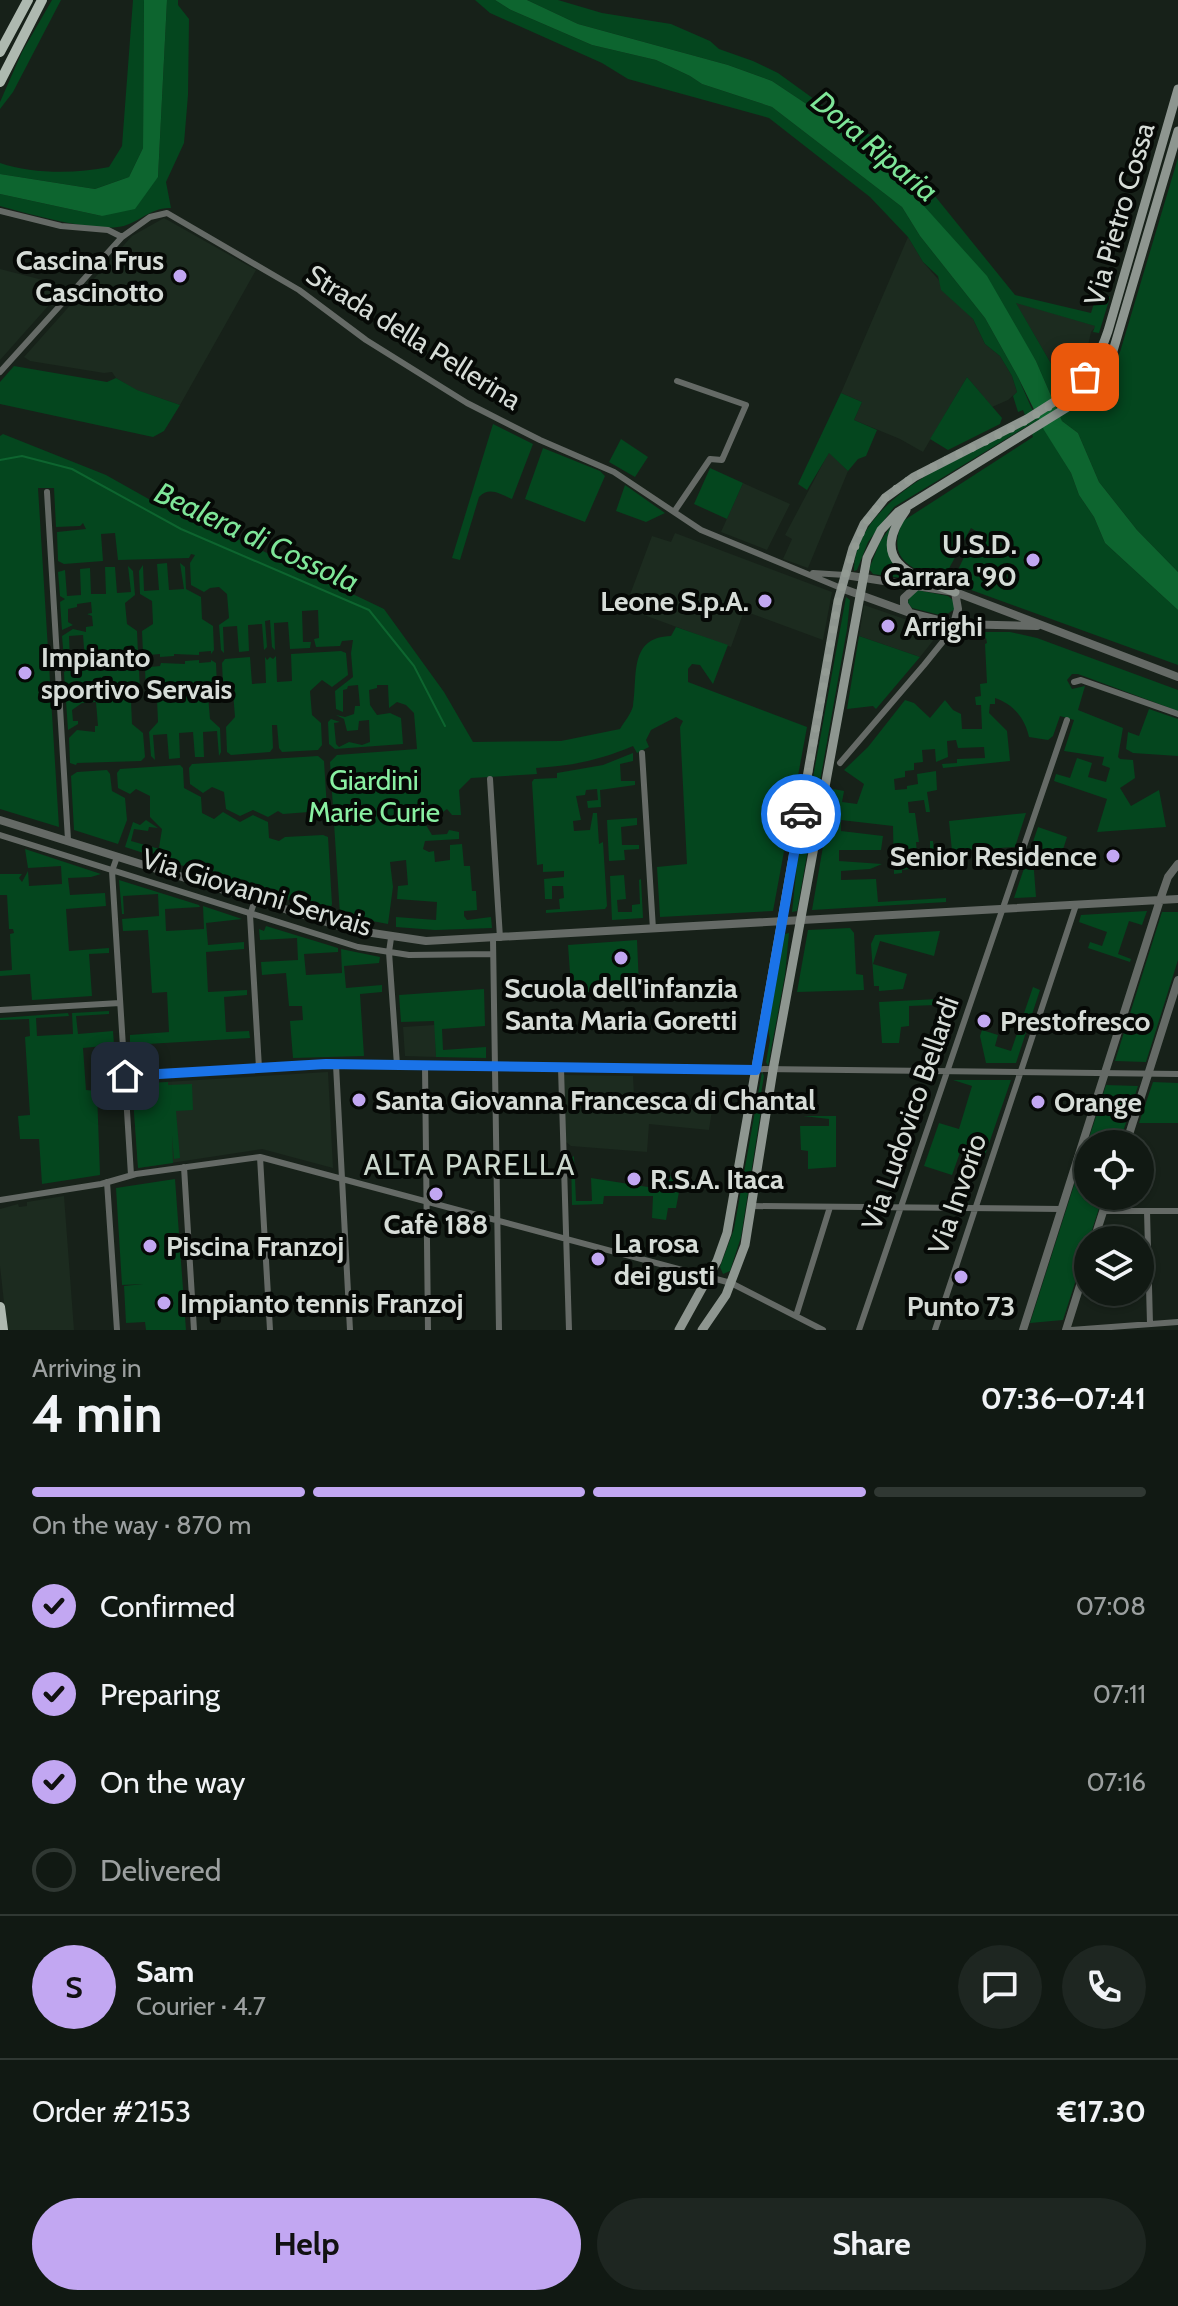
<!DOCTYPE html>
<html lang="en">
<head>
<meta charset="utf-8">
<style>
	:root { --surface:#111913; --page:#1e2621; --text:#f1f3f6; --muted:#9ca0a0; --line:#303833; --accent:#c2a7f2 }
	body { margin:0; font-family:Cabin,sans-serif; background:var(--page); color:var(--text); height:100vh; display:flex; flex-direction:column; font-size:30px; white-space:nowrap }
	* { box-sizing:border-box; margin:0 }
	p { font-size:26px; color:var(--muted) }
	.icon { flex:none; width:44px; height:44px; fill:none; stroke:currentColor; stroke-width:2; stroke-linecap:round; stroke-linejoin:round }
	.map { position:relative; height:1330px; overflow:hidden }
	.sheet { display:flex; flex-direction:column; background:var(--surface); flex:1 }
	.sheet>* { flex:none }
	.buttons { position:absolute; left:1074px; top:1130px; display:grid; gap:16px }
	.buttons a { display:grid; place-items:center; width:80px; height:80px; border-radius:50%; background:var(--surface); box-shadow:0 2px 6px #0004,0 0 0 2px var(--line); font-size:40px }
	.pin { position:absolute; display:grid; place-items:center; width:68px; height:68px; color:#fff; margin:-34px; border-radius:16px; box-shadow:0 4px 12px #0006 }
	.courier { position:absolute; display:grid; place-items:center; width:80px; height:80px; margin:-40px; border:6px solid #1a73e8; border-radius:50%; background:#fff; color:#222; box-shadow:0 2px 10px #0007 }
	.overview em { font-style:normal; font-weight:700 }
	.overview div { display:flex; flex-direction:column-reverse }
	.overview { display:flex; align-items:center; justify-content:space-between; height:136px; padding:0 32px }
	h1 { font-size:52px; font-weight:700; line-height:60px }
	.bar { display:grid; grid-template-columns:repeat(4,1fr); gap:12px 8px; align-content:center; height:96px; padding:0 32px }
	.bar i { height:10px; border-radius:6px; background:var(--line) }
	.bar .active { background:var(--accent) }
	.bar p { grid-column:span 4 }
	.line { display:flex; align-items:center; gap:20px; padding:0 32px; border-top:2px solid var(--line) }
	.line div { flex:1 }
	.round { display:grid; place-items:center; flex:none; width:84px; height:84px; border-radius:42px; background:var(--page) }
	ol { padding:0 32px; list-style:none }
	li { display:flex; align-items:center; gap:24px; height:88px }
	li p { margin-inline-start:auto }
	li .icon { padding:8px; border-radius:50%; background:var(--accent); color:#111; stroke-width:4 }
	li:last-child { color:var(--muted) }
	li i { width:44px; height:44px; border:4px solid var(--line); border-radius:50% }
	.button { display:flex; gap:16px; margin-top:auto; padding:16px 32px }
	.button a { flex:1; height:92px; border-radius:48px; background:var(--accent); color:#111; font-size:32px; font-weight:700; line-height:92px; text-align:center }
	.button a+a { background:var(--page); color:var(--text) }
	.map>svg:first-child { display:block }
</style>
</head>
<body>
<div class="map">
<svg width="1178" height="1330" viewBox="0 0 1178 1330">
	<rect width="100%" height="100%" fill="#172119"/>
	<path fill="#1c2b1f" d="M164,218L256,270L180,405L136,390L116,378L112,372L104,373L30,361L24,357L132,236Z
		M908,237L923,262L973,319L985,344L1000,356L1012,376L1017,392L1008,400L992,407L967,377L923,452L900,439L854,420L862,402L841,393Z
		M0,269L66,286L0,360Z
		M1015,302L1096,326L1091,332L1086,355L1074,374L1065,381L1063,387L1057,379L1053,367Z
		M829,452L848,471L808,568L783,559L792,539L785,535Z
		M743,483L790,504L767,550L721,532Z
		M675,533L832,592L823,640L744,611L731,647L625,608L652,536L671,542Z
		M864,605L916,623L940,632L920,657L859,636Z
		M435,1025L436,1057L405,1056L403,1027Z
		M328,1072L333,1168L262,1149L138,1168L132,1084Z
		M564,1075L633,1076L634,1095L713,1103L709,1130L649,1124L647,1152L571,1146L566,1142Z
		M64,1196L74,1330H7L0,1266V1209L18,1204L19,1207L27,1206V1202Z"/>
	<path fill="#04461e" d="M52,0H61L13,92L0,109V102L22,52Z
		M133,0H144L143,148L129,177L95,189L0,174V163C33,174 75,174 109,167L122,146Z
		M167,0H178V5L189,19L188,95L184,143L166,182L171,208C150,207 137,225 118,227C90,231 29,214 0,206V194L102,216L158,177Z
		M475,0H495L511,10L592,45L656,60L690,76L702,84L772,107L902,207L920,236L985,318L1018,377L1031,407L1071,473L1079,495L1094,517L1105,543L1178,610V665L952,583L976,531L971,528L946,574L941,578C909,569 886,558 903,521L1033,437L1029,425L894,507L868,542L857,570L854,571C855,495 971,453 1028,423L1023,410L1018,412L1013,396L1017,392L1012,376L1000,356L985,344L973,319L941,290L938,276L923,262L908,237L870,197L769,118L628,79L602,63L490,13Z
		M527,0H558L602,13L671,24L710,41L719,49L753,61L778,73L854,128L871,135L902,163L926,185L1015,295L1091,313L1097,293L1110,297L1099,333L1093,332L1095,326L1016,303L1053,367L1057,379L1063,387L1062,395L1074,411L1107,377L1120,352L1178,158V572L1137,530L1099,482L1078,433L1062,421L1036,361L1011,321L905,185L811,107L772,81L728,65L578,24Z
		M14,366L107,382L116,378L137,390L180,405L164,431L153,437L0,404V382Z
		M967,377L1002,418L1000,424L948,450L930,439Z
		M841,393L862,402L854,420L877,430L866,456L858,459L848,471L829,453L807,490L798,484Z
		M493,424L533,444L512,499C500,494 489,486 479,497L460,560L452,558Z
		M3,434L106,475L170,511L236,538L384,609L444,692L473,742L561,741L620,729C624,722 631,714 633,706C638,677 628,637 671,636L676,627L728,645L713,684L700,665L692,664L688,669V682L807,727L773,911L660,917L657,867L687,864L680,727L683,721L676,717L651,730L646,740L649,747L637,753L633,746C600,760 572,766 536,768L537,774L471,778L459,790L461,815H452L447,809L426,825L432,835L447,834L449,830L459,832V839L425,841L423,849L429,852L434,851L435,862L450,860V845L462,844L464,866H470L472,891H476L477,910L464,911V916L467,920L491,917L492,928L435,930L396,927V917L436,920L437,902L397,899L398,886L408,885L406,860L390,862L393,887L388,924L340,915L330,762L337,755L417,749L414,713L406,705L397,702L389,708L388,685H377V688L369,690L370,705L377,715L390,713L401,718L403,744L335,749L329,744L328,722L331,719L340,722L334,723L336,744L339,747L349,742L362,745L370,742L369,720L359,721L358,730L347,731L344,719L336,715L345,717L354,714L355,706H360L358,685L348,686L347,689L343,690V712L336,709L335,691L353,677L351,653L353,640L342,641L340,646L316,647L314,639L319,638L318,610L302,611L303,642H311L310,648L290,649L288,622L274,623L275,650L272,647L270,620L265,621L267,647L264,650L262,624L248,625L249,651L239,652L237,626L223,627L224,653L221,650L219,625L229,618L227,594L219,587L210,588L204,592L191,585L190,563L195,555L191,554L189,558L118,560L115,533L101,534L103,561L64,564L58,561L57,532L86,529L83,523L80,526L56,527L54,488H38L59,827L0,809V436Z
		M621,439L648,457L635,477L609,462Z
		M543,448L600,471L605,476L585,522L525,499Z
		M710,468L743,483L727,519L694,504Z
		M625,485L665,513L646,522L616,511Z
		M891,526C881,550 892,571 916,580L873,574L869,569L880,542Z
		M167,563L169,590L184,589L180,563L185,567L186,589L201,597L202,619L213,626L214,650L211,654V651L199,652V655L174,654V656L160,657V654L149,655V658L143,653L142,631L153,624L152,601L140,594L139,571L143,565L144,591L159,590L157,564Z
		M128,566L133,571L135,595L125,603L127,624L137,631L138,653L133,659L132,656L121,657V659L110,660V657L85,661L83,635L69,636L70,662L64,660L62,636L73,629L86,632V627L93,626L92,616L87,614L92,613L91,602L77,604V607L68,609V622L73,625L62,630L60,602L65,599L60,596L58,572L65,570L67,596L81,595L80,569L90,568L91,594H106L105,567H115L117,593L131,592Z
		M917,590L948,596L953,600L955,609L944,616L912,608L908,603L909,597Z
		M846,597L850,600L847,629L797,911L792,912L797,865Z
		M976,632H1010L1037,638L1178,690V711L1078,674H1072L1067,680L1072,689L1085,686L1078,710L1123,728L1118,757L1120,759L1133,760L1135,778L1120,788L1131,806L1159,790L1166,827L1097,832L1107,799L1054,781L1056,774L1070,778L1077,758L1092,763L1088,777L1106,782L1110,768L1102,765L1104,757L1064,751L1074,720L1060,716L1053,736L1048,740L1029,737C1025,718 1013,704 995,698V704H990L989,713L1007,731L1010,761L943,768L942,764L957,763V759L985,758L984,747L958,748L956,740L947,741L948,757L936,762L935,749L922,750L923,762L914,763V770L905,771V777L894,779L895,790L907,789V786L918,784L917,774L936,771L937,790L927,792L930,812H926L924,800L908,802L909,813H915L919,842H916L917,854L930,853V841H933L936,869L931,870L930,866L902,870V873L894,874L893,826L841,820V831L883,836L881,850H839V861L882,864L870,869L841,871V880L876,879L878,902L946,898V902L812,910L833,789L844,791L842,802L857,804L864,784L844,770L868,747L905,700L914,703L930,718L945,700L953,710L961,714L962,729H982L981,705H976L975,697L981,696L980,684L987,683L985,644L987,643L986,638Z
		M859,636L920,657L876,709L873,706L847,709Z
		M341,651L346,653L348,675L332,687L322,680L310,691L312,715L321,723L322,745L318,750L282,752L279,748L277,725H272L273,748L270,752L231,755L227,752L226,727L235,717L233,692L223,685L222,663L225,659L250,657L252,684L266,683L265,657L267,660L270,657L273,659L276,656L277,682L292,681L291,654Z
		M199,660V663L211,662V660L216,663L217,686L208,695L210,719L220,728L221,752L219,756L217,731L203,732L204,757H195L193,732L179,733L180,758L169,759L167,734L153,735L155,760L151,756L149,732L158,722L157,699L146,691L145,669L149,664L150,667L160,666L161,663L185,664V661Z
		M134,665L139,670L140,692L131,701L132,724L143,733L145,757L141,761L77,763L76,765L70,763L69,738L77,730L95,732V726H98L96,702L82,703L72,710L73,721H78V724L68,730L66,701H69L71,696L65,692L64,672L70,669L71,671Z
		M1149,709L1178,719V756L1133,753L1126,749L1128,732L1139,736Z
		M633,753V761L620,764L621,781H635V785L600,790L601,807L588,808L587,801L598,800L597,789L586,790L585,795L576,796L581,820L573,821L574,831L590,830L593,813H597L599,844L603,842L607,906L605,909L546,913V910L560,909L559,899L564,898L563,886H552V899H545L544,879L564,877V871L543,872V864L537,865L532,782L534,779L557,778V773L603,765Z
		M318,756L324,761L327,809L322,811L283,814L278,811L268,817L253,810L240,816L226,809L224,792L212,787L203,793L190,784L189,768L192,764Z
		M180,765L183,768L184,788L201,797L202,813L214,819L223,812L240,822L253,815L268,822L269,838L279,841L285,837L323,835L328,837L332,904L329,913L125,847L133,822L140,825L146,820L158,828L149,827L148,831L134,829L131,841L156,848H159L162,829L150,817V796L136,789L130,794L118,788L117,773L120,769Z
		M107,770L110,774L112,791L125,798L127,820L118,844L74,830L71,776L77,772Z
		M1026,813L1015,847L952,851L949,821Z
		M637,818V825L621,827L622,845H639V849L624,850L625,860L609,861L607,820Z
		M1038,827L1067,837L1058,865L1033,858L1036,897L1014,898Z
		M25,849L101,874L91,877L68,878L70,895L105,893L106,906L66,909L69,951L109,948V953L89,954L92,996L32,1000L30,974L0,976V971L12,970L10,934L14,933L13,929H9L7,895H0V874H22L19,878L22,882L28,871L29,886L62,884L61,866L28,868Z
		M624,875L626,899L617,900L618,912H632V905L640,904L639,880L641,879L643,918L612,920L610,876Z
		M119,880L199,905L200,907L165,909L166,931L204,929L203,906L242,919L206,923L208,945L244,942V949L206,952L208,992L247,990V995L224,997L226,1032L249,1031L250,1038L130,1045V1035L169,1032L167,992L152,993L148,930L123,931L122,919L159,916L158,894L123,896L124,914H122Z
		M1147,911L1142,925L1129,921L1118,954L1131,959L1130,962L1088,948L1090,942L1102,946L1107,932L1079,922L1081,915Z
		M1162,912H1178V960L1146,1062L1115,1061Z
		M266,926L338,948V952L304,954L306,975L342,973L341,949L380,957L379,963L344,966L346,988L382,985V992L360,994L364,1056L293,1058L290,1021L303,1020L302,1006H289L286,973L262,975L261,962L298,960L297,938L260,940L259,929L264,931Z
		M850,928L854,933L856,974L863,975L864,990L797,992L808,930Z
		M940,931L934,956L880,941L873,964L907,974L903,989L879,991V986H874L871,944L875,935Z
		M789,933L785,975L768,1066L766,1062L770,1040L768,1028L785,934Z
		M637,940L639,987C608,984 599,986 572,1001L568,945Z
		M1033,987L1040,990L1016,1063H986L980,1036L982,1030L998,1035L995,1046L1011,1051Z
		M484,989L485,1026L442,1029L443,1050L486,1047V1058L436,1057L434,1021L401,1022L399,995Z
		M938,999L962,1000L959,1011L936,1005L909,1006V1026L901,1027L899,1043H882L879,1002Z
		M109,1011V1014L76,1016L78,1034L113,1031L114,1045L83,1048L86,1090L97,1091L100,1175L42,1184L39,1139H20L18,1116L30,1115L25,1037L30,1036L29,1019L0,1020V1018L68,1013L69,1016L36,1018L37,1036L73,1034L72,1013Z
		M762,1072L764,1076L760,1100L761,1110L741,1237L730,1271L723,1274L720,1267L734,1229Z
		M953,1080H1011L985,1155L962,1147L952,1175L924,1166L939,1123L959,1129L972,1086Z
		M168,1082V1085L192,1084L193,1110L176,1111L180,1158L174,1159L172,1136L173,1163L138,1168L132,1084Z
		M1153,1082L1178,1083V1123H1139Z
		M1106,1085L1138,1086L1119,1144H1088V1196H1103L1063,1320L1030,1323Z
		M803,1116H836V1167L808,1169V1151L801,1150L800,1126H829V1119Z
		M574,1156L576,1201H592L591,1178L667,1190L668,1180L664,1179L661,1172L667,1169L672,1179L681,1181L676,1208H668L666,1220L652,1218L653,1196H604L603,1204L572,1205L571,1158Z
		M175,1179L186,1330H146L145,1322L126,1323L124,1286L143,1284L122,1285L116,1188Z"/>
	<path fill="#0d652f" d="M144,0H167L158,177L135,209L102,216L0,194V174L95,189L129,177L143,148Z
		M495,0H527L578,24L728,65L772,81L811,107L905,185L987,276L1036,361L1062,421L1078,433L1099,482L1137,530L1178,572V610L1105,543L1094,517L1079,495L1071,473L1044,430L1018,377L985,318L920,236L902,207L772,107L702,84L690,76L656,60L592,45L511,10Z"/>
	<g fill="none" stroke-linecap="round" stroke-linejoin="round">
		<path stroke="#0d652f" stroke-width="2" d="M0,460L22,456L72,469L181,529L369,610L414,666L445,726"/>
		<path stroke="#656a66" stroke-width="6" d="M0,211L61,226L108,230L122,237
			M0,372L122,237L150,217L167,213L299,290L366,340L467,403L540,440L614,472L701,530L841,588
			M47,492L68,840
			M674,512L710,459L722,460L746,405L677,381
			M813,573L845,575
			M1074,682L1081,680L1178,714
			M642,753L653,929
			M840,763L924,665L949,634L954,624
			M490,779L500,938
			M0,835L358,947L409,955L493,954
			M117,857L112,871L131,1175
			M255,900L250,915L259,1068
			M391,938L389,952L397,1065
			M493,939L499,1330
			M0,1010L120,1003
			M336,1065L350,1330
			M425,1066L428,1330
			M561,1068L569,1330
			M125,1076L326,1064L1178,1074
			M260,1157L270,1330
			M184,1167L194,1330
			M107,1182L117,1330
			M0,1200L101,1184L136,1174L260,1157L731,1283L823,1330
			M751,1206L1061,1209
			M1103,1211H1178
			M1147,1211L1150,1324
			M796,1316L830,1207
			M859,1330L1067,720
			M935,1330L1076,905
			M1071,1330L1178,1322"/>
		<path stroke="#656a66" stroke-width="8" d="M845,575L955,592L1178,677
			M841,588L910,613L954,624L1037,626
			M910,613L904,604V598L916,587
			M954,624L958,609L955,592
			M0,820L352,930L426,941L1178,899
			M1126,1144L1178,980
			M1094,1240L1108,1196
			M1023,1330L1160,900L1168,877L1178,864
			M1066,1330L1088,1260"/>
		<path stroke="#8e9690" stroke-width="9" d="M906,510C867,563 912,576 955,592
			M679,1330L717,1261L727,1233L838,601L853,548L864,524L885,498L914,477L1027,419L1065,395C1087,378 1099,358 1108,331L1178,89
			M702,1330L726,1295L745,1245L773,1070L867,558L881,530L898,512L1071,405L1093,384L1113,351L1178,131"/>
		<path stroke="#aeb9b0" stroke-width="10" d="M0,52L28,0
			M0,82L42,0
			M0,1307L3,1330"/>
	</g>
	<g fill="none" stroke-linecap="round" stroke-linejoin="round">
		<path stroke="#939b94" stroke-width="8" stroke-dasharray="0 14.4" d="M801,814L838,601L847,568L864,524L885,498L900,486C958,448 1037,427 1085,377"/>
		<path stroke="#1a73e8" stroke-width="10" d="M125,1076L326,1064L756,1070L801,814"/>
	</g>
	<g fill="#c2a7f2" stroke="#060906" stroke-width="3">
		<circle cx="180" cy="276" r="8"/>
		<circle cx="1033" cy="560" r="8"/>
		<circle cx="765" cy="601" r="8"/>
		<circle cx="888" cy="626" r="8"/>
		<circle cx="25" cy="673" r="8"/>
		<circle cx="1113" cy="856" r="8"/>
		<circle cx="621" cy="958" r="8"/>
		<circle cx="984" cy="1021" r="8"/>
		<circle cx="359" cy="1100" r="8"/>
		<circle cx="1038" cy="1102" r="8"/>
		<circle cx="634" cy="1179" r="8"/>
		<circle cx="436" cy="1194" r="8"/>
		<circle cx="150" cy="1246" r="8"/>
		<circle cx="598" cy="1259" r="8"/>
		<circle cx="961" cy="1277" r="8"/>
		<circle cx="164" cy="1303" r="8"/>
	</g>
	<g text-anchor="middle" dominant-baseline="central" stroke-width="8" stroke-linejoin="round" paint-order="stroke">
		<g font-size="28" fill="#d6dcd7" stroke="#060906">
			<text transform="translate(1119 214) rotate(-74)">Via Pietro Cossa</text>
			<text transform="translate(414 337) rotate(32)">Strada della Pellerina</text>
			<text transform="translate(257 892) rotate(17)">Via Giovanni Servais</text>
			<text transform="translate(910 1113) rotate(-71)">Via Ludovico Bellardi</text>
			<text transform="translate(957 1194) rotate(-71)">Via Invorio</text>
		</g>
		<g font-size="28" font-weight="bold" fill="#d6dcd7" stroke="#060906" text-anchor="start">
			<text x="164" y="260" text-anchor="end">Cascina Frus<tspan x="164" dy="32">Cascinotto</tspan></text>
			<text x="1017" y="544" text-anchor="end">U.S.D.<tspan x="1017" dy="32">Carrara '90</tspan></text>
			<text x="749" y="601" text-anchor="end">Leone S.p.A.</text>
			<text x="904" y="626">Arrighi</text>
			<text x="41" y="657">Impianto<tspan x="41" dy="32">sportivo Servais</tspan></text>
			<text x="1097" y="856" text-anchor="end">Senior Residence</text>
			<text x="621" y="988" text-anchor="middle">Scuola dell'infanzia<tspan x="621" dy="32">Santa Maria Goretti</tspan></text>
			<text x="1000" y="1021">Prestofresco</text>
			<text x="375" y="1100">Santa Giovanna Francesca di Chantal</text>
			<text x="1054" y="1102">Orange</text>
			<text x="650" y="1179">R.S.A. Itaca</text>
			<text x="436" y="1224" text-anchor="middle">Cafè 188</text>
			<text x="614" y="1243">La rosa<tspan x="614" dy="32">dei gusti</tspan></text>
			<text x="166" y="1246">Piscina Franzoj</text>
			<text x="180" y="1303">Impianto tennis Franzoj</text>
			<text x="961" y="1306" text-anchor="middle">Punto 73</text>
		</g>
		<g font-size="28" fill="#89f0a2" stroke="#060906">
			<text x="374" y="780">Giardini<tspan x="374" dy="32">Marie Curie</tspan></text>
		</g>
		<g font-size="30" font-style="italic" fill="#7ee598" stroke="#060906">
			<text transform="translate(875 146) rotate(40)">Dora Riparia</text>
			<text transform="translate(257 537) rotate(25)">Bealera di Cossola</text>
		</g>
		<g font-size="30" letter-spacing="2" fill="#cad7cc" stroke="#060906">
			<text x="470" y="1164">ALTA PARELLA</text>
		</g>
	</g>
</svg>
<div class="buttons">
<a><svg class="icon" aria-label="locate" viewBox="0 0 24 24"><circle cx="12" cy="12" r="6"/><path d="M12 2v4M12 18v4M2 12h4M18 12h4"/></svg></a>
<a><svg class="icon" aria-label="layers" viewBox="0 0 24 24"><path d="M12 4l9 5-9 5-9-5zM3 14l9 5 9-5"/></svg></a>
</div>
<div class="pin" style="left:1085px;top:377px;background:#ea580c"><svg class="icon" aria-label="bag" viewBox="0 0 24 24"><path d="M5 8h14l-1 12H6zM9 8a3 3 0 0 1 6 0"/></svg></div>
<div class="pin" style="left:125px;top:1076px;background:#1f2937"><svg class="icon" aria-label="home" viewBox="0 0 24 24"><path d="M3 11l9-7 9 7M6 9v11h12V9"/></svg></div>
<div class="courier" style="left:801px;top:814px"><svg class="icon" aria-label="car" viewBox="0 0 24 24"><path d="M5 17H2v-5l4-1 3-4h7l3 4 3 1v5h-3M9 17h6M6 11h13"/><circle cx="7" cy="17" r="2"/><circle cx="17" cy="17" r="2"/></svg></div>
</div>
<section class="sheet">
<div class="overview"><div><h1>4 min</h1><p>Arriving in</p></div><em>07:36–07:41</em></div>
<div class="bar"><i class="active"></i><i class="active"></i><i class="active"></i><i></i><p>On the way · 870 m</p></div>
<ol>
<li><svg class="icon" aria-label="check" viewBox="0 0 24 24"><path d="M5 12l5 5 9-10"/></svg>Confirmed<p>07:08</p></li>
<li><svg class="icon" aria-label="check" viewBox="0 0 24 24"><path d="M5 12l5 5 9-10"/></svg>Preparing<p>07:11</p></li>
<li><svg class="icon" aria-label="check" viewBox="0 0 24 24"><path d="M5 12l5 5 9-10"/></svg>On the way<p>07:16</p></li>
<li><i></i>Delivered</li>
</ol>
<div class="line" style="height:144px"><b class="round" style="background:var(--accent);color:#111">S</b><div><b>Sam</b><p>Courier · 4.7</p></div><a class="round"><svg class="icon" aria-label="chat" viewBox="0 0 24 24"><path d="M4 5h16v11H9l-5 4z"/></svg></a><a class="round"><svg class="icon" aria-label="phone" viewBox="0 0 24 24"><path d="M5 4h4l2 5-3 2q2 4 5 5l2-3 5 2v4C11 20 4 13 5 4z"/></svg></a></div>
<div class="line" style="height:104px"><div>Order #2153</div><b>€17.30</b></div>
<div class="button"><a>Help</a><a>Share</a></div>
</section>
</body>
</html>
